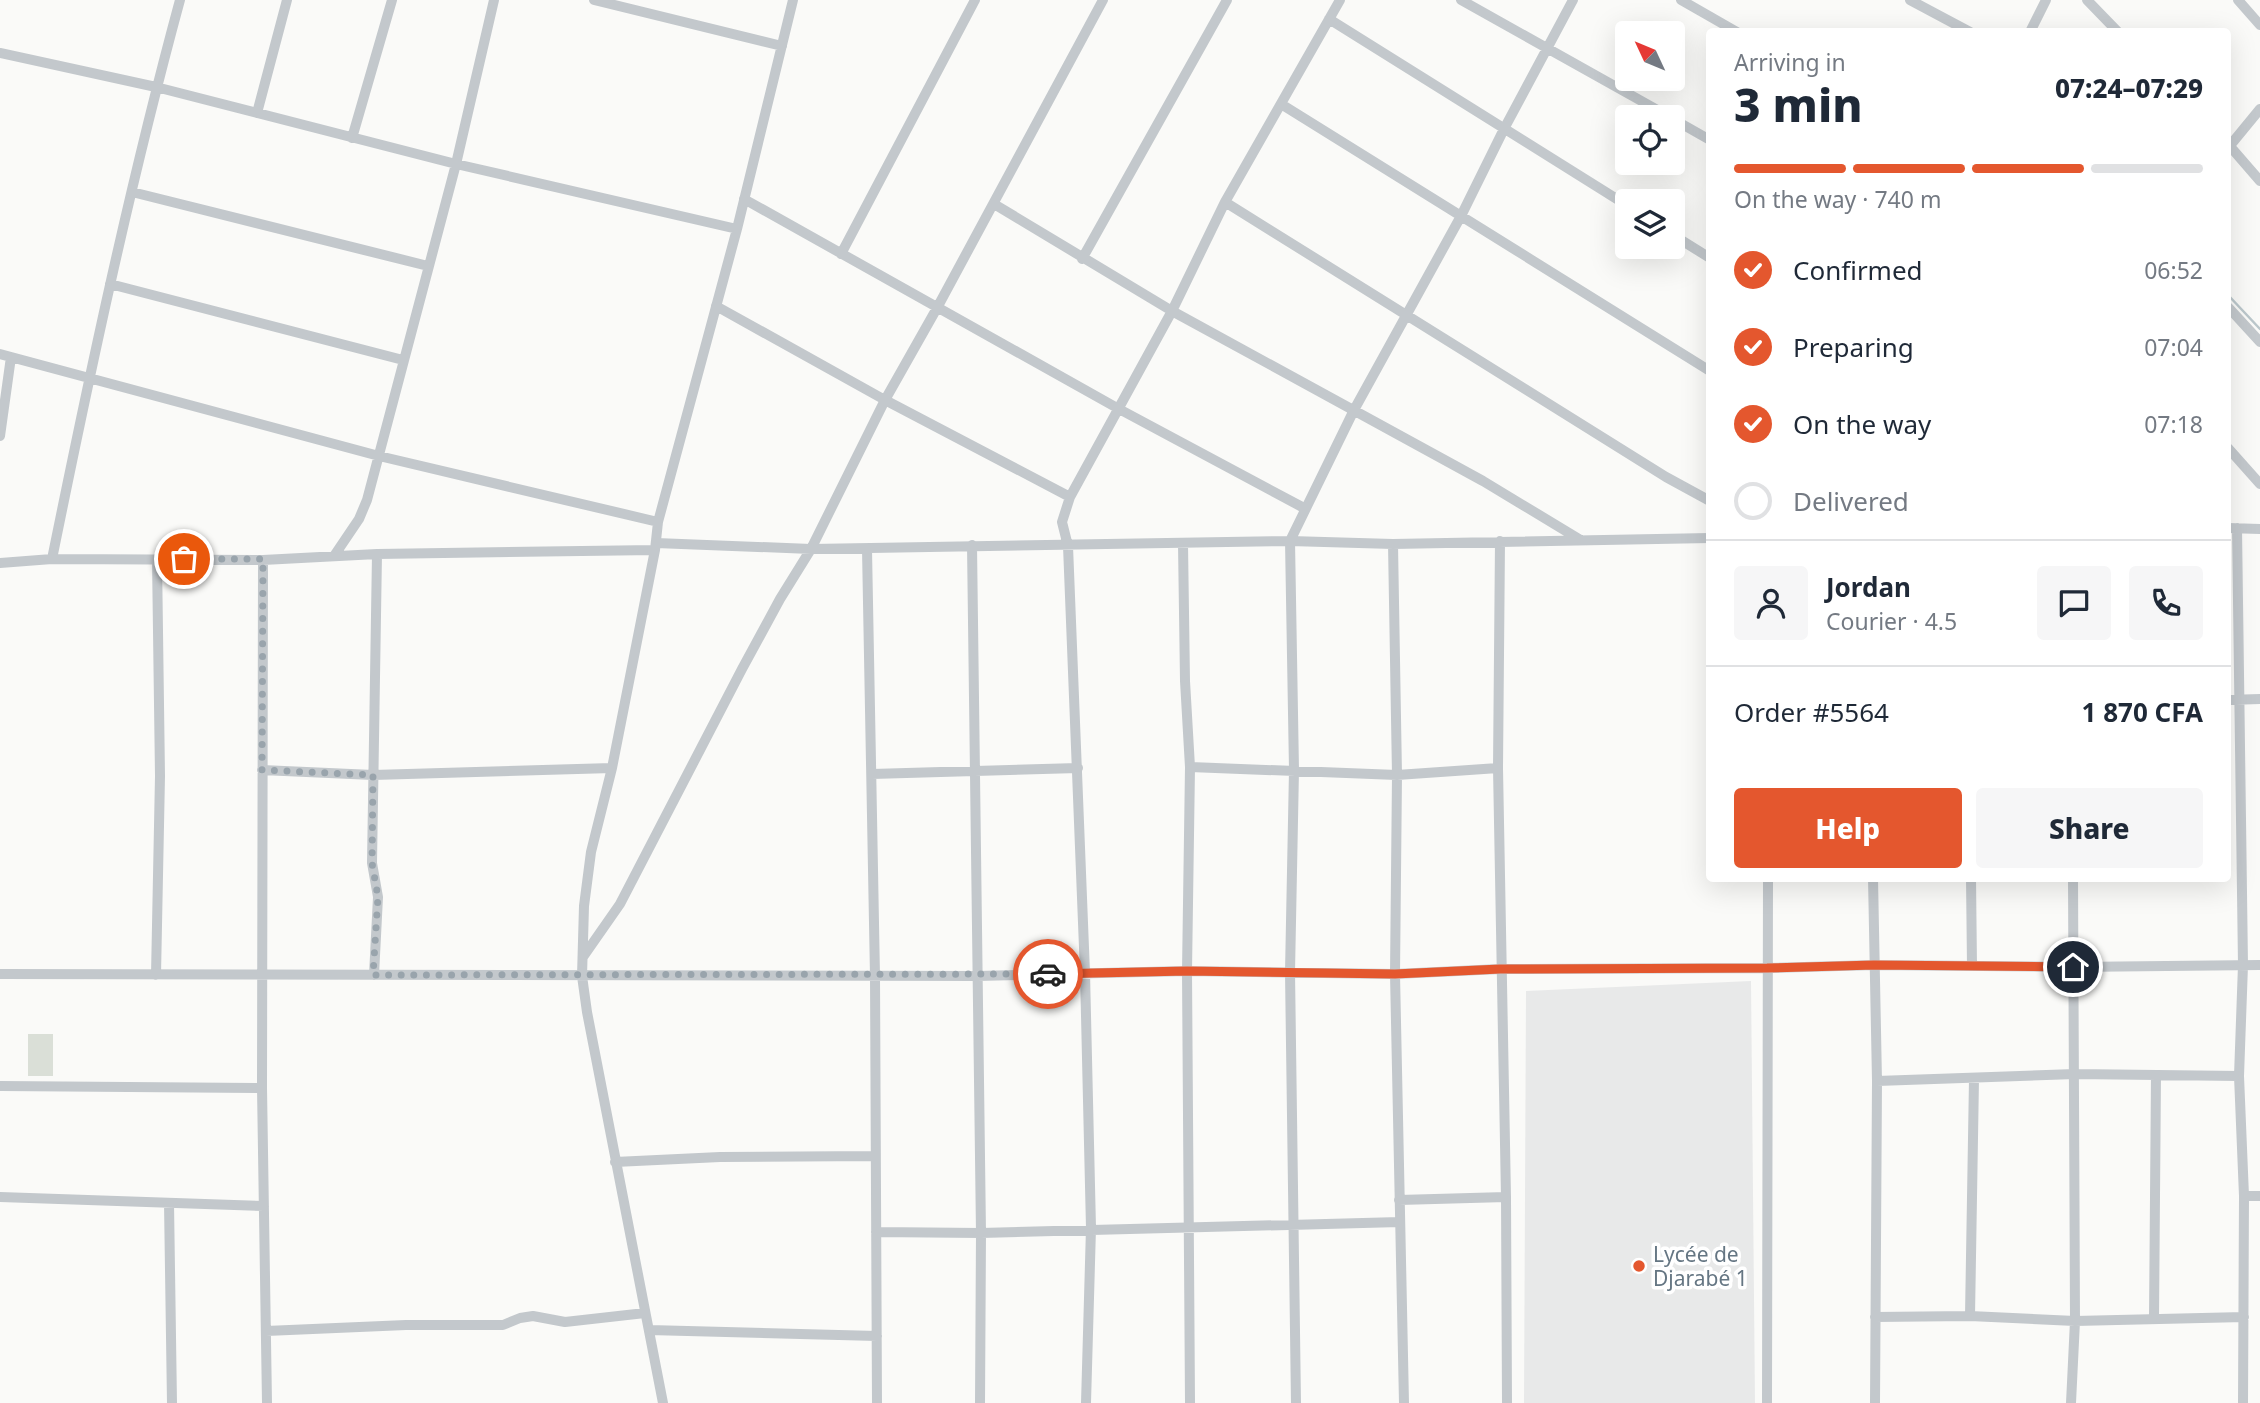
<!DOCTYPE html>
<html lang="en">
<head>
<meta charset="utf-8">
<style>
	:root { --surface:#fff; --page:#f6f6f7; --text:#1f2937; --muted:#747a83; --line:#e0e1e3; --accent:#e4572e }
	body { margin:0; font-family:"Noto Sans",sans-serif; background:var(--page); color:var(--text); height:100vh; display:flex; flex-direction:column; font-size:26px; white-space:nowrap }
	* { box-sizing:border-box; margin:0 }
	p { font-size:23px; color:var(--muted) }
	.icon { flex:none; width:38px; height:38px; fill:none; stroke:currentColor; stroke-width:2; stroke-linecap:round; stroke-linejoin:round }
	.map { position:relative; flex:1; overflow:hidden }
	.side { position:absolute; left:1706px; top:28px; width:525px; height:854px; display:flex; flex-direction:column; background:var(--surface); border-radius:7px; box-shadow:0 7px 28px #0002 }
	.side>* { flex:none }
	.needle { width:46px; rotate:314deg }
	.fabs { position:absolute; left:1615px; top:21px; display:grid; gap:14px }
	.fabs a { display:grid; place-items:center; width:70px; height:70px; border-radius:7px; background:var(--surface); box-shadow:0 7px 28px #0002; font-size:35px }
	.pin { position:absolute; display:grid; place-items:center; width:60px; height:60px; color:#fff; margin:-30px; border:4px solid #fff; border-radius:50%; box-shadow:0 2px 7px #0007 }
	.courier { position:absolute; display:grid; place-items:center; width:70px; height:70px; margin:-35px; border:5px solid #e4572e; border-radius:50%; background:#fff; color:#222; box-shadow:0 2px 9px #0007 }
	.overview em { font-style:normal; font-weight:800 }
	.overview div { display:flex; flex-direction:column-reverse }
	.overview { display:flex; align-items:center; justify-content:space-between; height:119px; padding:0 28px }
	h1 { font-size:46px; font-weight:800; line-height:52px }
	.bar { display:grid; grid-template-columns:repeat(4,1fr); gap:10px 7px; align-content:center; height:84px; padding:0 28px }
	.bar i { height:9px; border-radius:5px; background:var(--line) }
	.bar .selected { background:var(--accent) }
	.bar p { grid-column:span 4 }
	.line { display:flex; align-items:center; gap:18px; padding:0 28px; border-top:2px solid var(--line) }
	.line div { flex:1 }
	.round { display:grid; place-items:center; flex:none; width:74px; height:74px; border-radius:7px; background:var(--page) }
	ol { padding:0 28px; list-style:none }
	li { display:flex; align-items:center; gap:21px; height:77px }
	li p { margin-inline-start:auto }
	li .icon { padding:7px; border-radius:50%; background:var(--accent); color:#fff; stroke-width:4 }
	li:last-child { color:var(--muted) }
	li i { width:38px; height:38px; border:4px solid var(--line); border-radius:50% }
	.button { display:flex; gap:14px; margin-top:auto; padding:14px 28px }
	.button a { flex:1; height:80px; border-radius:7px; background:var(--accent); color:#fff; font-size:28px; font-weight:800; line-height:80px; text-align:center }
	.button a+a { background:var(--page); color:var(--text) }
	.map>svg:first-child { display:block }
</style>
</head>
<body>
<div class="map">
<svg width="2260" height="1403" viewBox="0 0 2260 1403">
	<rect width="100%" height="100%" fill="#fafaf8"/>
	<path fill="#e8e9e9" d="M1751,981L1755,1403H1524L1526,991Z"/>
	<path fill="#dadfd7" d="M28,1034H53V1076H28Z"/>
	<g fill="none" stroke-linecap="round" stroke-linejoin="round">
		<path stroke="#bbc7cb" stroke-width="2.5" d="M2228,295L2260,329"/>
		<path stroke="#c3c8cc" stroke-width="10" d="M594,0L782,46
			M1461,0L1670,117
			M1681,0L1737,32
			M1910,0L1970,32
			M2087,0L2118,32
			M2238,0L2260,25
			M1329,19L1628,206
			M2030,32L2046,0
			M0,53L156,87L456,164L737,229
			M1281,104L1710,371
			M257,113L287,0
			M1673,119L1710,140
			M352,138L392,0
			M2228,144L2260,181
			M2228,148L2260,109
			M132,192L428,266
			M744,199L1119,409L1304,508
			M1225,202L1666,477L1710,501
			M994,204L1172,311L1483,481L1579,539
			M1673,235L1710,258
			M841,254L975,0
			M1082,259L1227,0
			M110,284L403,360
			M716,306L885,400L1070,497
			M2228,307L2260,342
			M0,354L379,456L658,522
			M0,436L11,357
			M2228,448L2260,484
			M2228,528L2260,529
			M2237,528L2243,965L2239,1076L2244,1196L2243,1403
			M1500,541L1498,768L1506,1197L1507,1403
			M656,543L811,549L1290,541L1393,544L1710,538
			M1183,544L1185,681L1190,767L1187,971L1190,1403
			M1393,544L1397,775L1395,974L1404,1403
			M972,545L981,1233L980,1403
			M867,549L875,976L877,1403
			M334,556L359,519L367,500L456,164L494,0
			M52,559C90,372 130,184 180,0
			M263,560L262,1088L267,1403
			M0,563L52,559L263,560L377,554L655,550
			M2228,700L2260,699
			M1190,767L1397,775L1498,768
			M262,770L373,775L612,768
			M872,774L1078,768
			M1873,878L1877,1081L1875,1403
			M1971,878L1972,966
			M583,957L620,904L742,669L780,599L811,549L885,400L937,308L1103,0
			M0,974L977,976L1187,971L1395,974L1500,969L1767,968L1874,965L2073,967L2260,965
			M156,975L160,776L157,559
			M374,975L378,897L372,863L377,554
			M1877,1081L2075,1074L2239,1076
			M0,1086L262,1088
			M615,1162L720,1157L875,1156
			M2244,1196H2260
			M0,1197L264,1206
			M1399,1200L1506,1197
			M169,1203L172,1403
			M876,1232L981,1233L1400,1222
			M1970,1316L1974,1079
			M1875,1317L1970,1316L2075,1321L2244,1317
			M2154,1318L2156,1075
			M649,1330L877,1336
			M266,1331L406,1325H503L520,1318L533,1316L565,1322L645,1313
			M663,1403L587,1012L582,976L584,906L591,852L612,768L655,550L658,522L737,229L793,0
			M1086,1403L1091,1228L1085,973L1068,546L1062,522L1070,497L1172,311L1225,202L1340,0
			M1296,1403L1290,972L1294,770L1290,541L1354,410L1461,216L1504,129L1573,0
			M1767,1403L1768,878
			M2071,1403L2075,1321L2073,878"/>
	</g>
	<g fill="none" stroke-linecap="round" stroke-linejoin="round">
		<path stroke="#99a4ac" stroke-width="7" stroke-dasharray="0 12.6" d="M184,559H263L262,770L373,775L372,863L378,897L373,975L1048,974"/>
		<path stroke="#e4572e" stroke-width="9" d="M1048,974L1187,971L1395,974L1500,969L1767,968L1874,965L2073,967"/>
	</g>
	<circle fill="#e4572e" stroke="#fff" stroke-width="2.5" cx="1639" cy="1266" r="7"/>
	<g text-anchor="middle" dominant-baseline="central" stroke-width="7" stroke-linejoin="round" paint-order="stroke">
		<g font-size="21" fill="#657683" stroke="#fff" text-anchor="start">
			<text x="1653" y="1254">Lycée de<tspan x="1653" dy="24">Djarabé 1</tspan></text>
		</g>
	</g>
</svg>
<div class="fabs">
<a><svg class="needle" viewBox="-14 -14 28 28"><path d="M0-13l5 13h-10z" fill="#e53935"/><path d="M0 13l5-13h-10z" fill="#747a83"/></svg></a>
<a><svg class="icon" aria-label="locate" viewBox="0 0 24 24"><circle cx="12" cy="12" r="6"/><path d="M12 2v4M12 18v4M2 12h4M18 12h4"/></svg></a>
<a><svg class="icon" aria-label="layers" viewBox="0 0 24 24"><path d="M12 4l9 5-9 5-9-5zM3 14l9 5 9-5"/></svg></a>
</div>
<div class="pin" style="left:184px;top:559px;background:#ea580c"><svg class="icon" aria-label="bag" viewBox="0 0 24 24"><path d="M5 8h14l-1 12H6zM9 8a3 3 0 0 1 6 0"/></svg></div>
<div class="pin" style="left:2073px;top:967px;background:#1f2937"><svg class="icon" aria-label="home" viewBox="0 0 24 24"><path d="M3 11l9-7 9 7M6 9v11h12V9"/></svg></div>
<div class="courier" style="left:1048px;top:974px"><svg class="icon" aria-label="car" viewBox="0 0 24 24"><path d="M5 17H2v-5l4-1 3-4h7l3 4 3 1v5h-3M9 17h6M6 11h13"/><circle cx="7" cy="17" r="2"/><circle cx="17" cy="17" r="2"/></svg></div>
<section class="side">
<div class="overview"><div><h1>3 min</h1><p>Arriving in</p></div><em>07:24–07:29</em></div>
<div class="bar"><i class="selected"></i><i class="selected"></i><i class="selected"></i><i></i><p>On the way · 740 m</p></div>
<ol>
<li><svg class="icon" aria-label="check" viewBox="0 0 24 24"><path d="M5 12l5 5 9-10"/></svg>Confirmed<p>06:52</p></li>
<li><svg class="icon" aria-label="check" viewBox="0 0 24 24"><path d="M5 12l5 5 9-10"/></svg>Preparing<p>07:04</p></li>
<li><svg class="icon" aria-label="check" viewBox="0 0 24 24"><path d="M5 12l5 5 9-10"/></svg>On the way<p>07:18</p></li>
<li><i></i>Delivered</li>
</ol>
<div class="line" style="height:126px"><a class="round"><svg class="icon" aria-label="person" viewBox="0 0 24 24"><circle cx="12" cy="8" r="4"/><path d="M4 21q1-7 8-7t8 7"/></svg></a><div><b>Jordan</b><p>Courier · 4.5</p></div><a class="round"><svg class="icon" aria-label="chat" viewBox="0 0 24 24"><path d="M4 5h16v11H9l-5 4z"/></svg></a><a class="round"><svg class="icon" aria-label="phone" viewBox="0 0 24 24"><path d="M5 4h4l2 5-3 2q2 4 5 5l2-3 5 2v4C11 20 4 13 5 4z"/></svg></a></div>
<div class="line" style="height:91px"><div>Order #5564</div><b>1 870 CFA</b></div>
<div class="button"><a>Help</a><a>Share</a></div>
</section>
</div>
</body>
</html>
